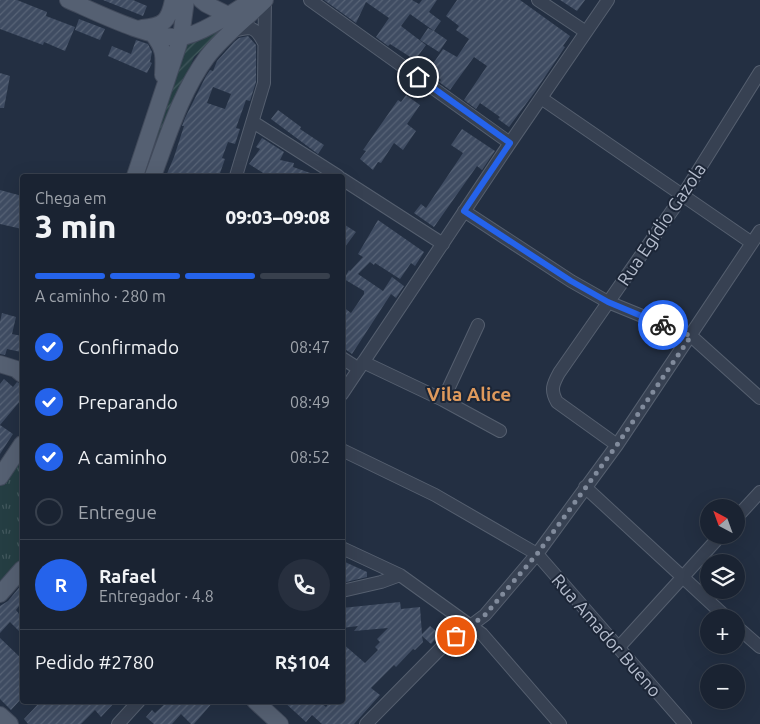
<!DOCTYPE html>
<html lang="pt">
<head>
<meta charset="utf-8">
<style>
	:root { --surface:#1a2332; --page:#272f3e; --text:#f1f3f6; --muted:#9fa4ac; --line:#38404d; --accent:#2563eb }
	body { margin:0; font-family:Ubuntu,sans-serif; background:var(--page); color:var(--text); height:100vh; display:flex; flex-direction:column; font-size:19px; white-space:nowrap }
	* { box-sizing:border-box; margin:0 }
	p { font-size:16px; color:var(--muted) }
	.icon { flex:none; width:28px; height:28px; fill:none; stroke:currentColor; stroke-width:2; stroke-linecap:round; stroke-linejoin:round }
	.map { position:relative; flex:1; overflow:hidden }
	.drawer { position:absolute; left:20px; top:174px; width:325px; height:530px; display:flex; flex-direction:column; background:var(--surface); border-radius:5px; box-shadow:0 5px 20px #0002,0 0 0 1px var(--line) }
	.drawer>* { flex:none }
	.needle { width:32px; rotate:319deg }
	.buttons { position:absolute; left:700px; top:499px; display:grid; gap:10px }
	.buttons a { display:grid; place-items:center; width:45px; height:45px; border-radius:50%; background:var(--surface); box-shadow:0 5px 20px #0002,0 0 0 1px var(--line); font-size:25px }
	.pin { position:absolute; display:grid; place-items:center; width:42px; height:42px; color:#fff; margin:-21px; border:2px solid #fff; border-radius:50%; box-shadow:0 1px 5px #0007 }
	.courier { position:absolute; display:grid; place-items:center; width:50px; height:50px; margin:-25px; border:4px solid #2563eb; border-radius:50%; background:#fff; color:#222; box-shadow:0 1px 6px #0007 }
	.summary em { font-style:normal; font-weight:800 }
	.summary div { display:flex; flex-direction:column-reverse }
	.summary { display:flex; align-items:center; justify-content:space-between; height:85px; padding:0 15px }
	h1 { font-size:32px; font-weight:800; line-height:38px }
	.bar { display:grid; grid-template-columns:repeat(4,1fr); gap:8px 5px; align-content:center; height:60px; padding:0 15px }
	.bar i { height:6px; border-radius:4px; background:var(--line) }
	.bar .current { background:var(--accent) }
	.bar p { grid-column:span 4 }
	.line { display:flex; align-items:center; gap:12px; padding:0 15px; border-top:1px solid var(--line) }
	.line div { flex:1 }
	.round { display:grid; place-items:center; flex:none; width:52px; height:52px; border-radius:26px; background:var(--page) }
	ol { padding:0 15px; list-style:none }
	li { display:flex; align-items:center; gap:15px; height:55px }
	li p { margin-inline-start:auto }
	li .icon { padding:5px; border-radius:50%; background:var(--accent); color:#fff; stroke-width:4 }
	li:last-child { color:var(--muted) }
	li i { width:28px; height:28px; border:2px solid var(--line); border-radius:50% }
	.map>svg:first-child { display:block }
</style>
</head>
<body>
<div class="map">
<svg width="760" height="724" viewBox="0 0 760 724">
	<defs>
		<pattern id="park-tufts" width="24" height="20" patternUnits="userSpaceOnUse" patternTransform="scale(1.25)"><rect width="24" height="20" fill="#253e43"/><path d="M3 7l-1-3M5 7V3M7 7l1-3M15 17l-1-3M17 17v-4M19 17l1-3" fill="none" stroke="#42585d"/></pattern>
		<pattern id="garden-furrows" width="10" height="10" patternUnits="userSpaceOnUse" patternTransform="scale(1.25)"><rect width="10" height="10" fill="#253e43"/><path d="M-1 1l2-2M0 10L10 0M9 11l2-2" fill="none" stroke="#42585d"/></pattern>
		<pattern id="building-hatch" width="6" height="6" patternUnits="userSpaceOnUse" patternTransform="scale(1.25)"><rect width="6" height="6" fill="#3f4c62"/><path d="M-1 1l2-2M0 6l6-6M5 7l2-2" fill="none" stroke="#586477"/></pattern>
	</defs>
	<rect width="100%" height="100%" fill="#232f42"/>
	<path fill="url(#park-tufts)" d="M22,450V559L0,583V484Z"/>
	<path fill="url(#garden-furrows)" d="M232,22L194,57L145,176H143L183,41Z"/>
	<path fill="url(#building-hatch)" fill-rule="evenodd" d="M0,0H17L47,12L46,16L75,27L65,51L44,42L43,45L0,29Z
		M103,0H133L147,6L143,16Z
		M324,0H412L419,4L422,0H437L429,12L441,21L434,31L447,40L439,52L420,40L428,28L434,31L410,14L401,26L426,45L415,60L390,44L388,46L376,37L389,18L366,2L356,23Z
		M457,0H520L570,36L563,46L565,47L534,93L509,127L498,119L500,117L480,103L476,109L464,100L487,66L474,57L450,90L439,82L441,80L428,71L443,49L457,57L469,39L456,30L459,26L446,16Z
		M560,0H585L577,11Z
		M79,19L105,29L100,40L75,30Z
		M248,36L256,45V82L250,101L246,100L236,128L240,129L235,144L228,142L222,158L225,159L219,176H166L174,157L184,126H182L185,118L206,76L210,70L213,71L217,61L234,42L239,38ZM213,87L231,94L225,109L207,103Z
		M136,40L148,44L152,52L150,62L152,63L147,73L108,56L112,46L131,54Z
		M0,73L10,76L4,108H0Z
		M406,95L420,105L407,124L416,131L403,150L394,143L381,163L378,162L373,170L360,159L366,151L363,150L398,100L401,102Z
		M278,110L301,127L300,129L324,145L318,154L271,119Z
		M462,129L495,151L482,170L477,166L434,227L414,213L421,204L426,208L463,153L451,145Z
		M262,138L284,152L280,160L294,163L293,167L316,175V176H268L249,164L260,149L256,147Z
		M0,190L22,196V229L0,224Z
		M378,220L424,252L415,266L411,263L400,279L375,263L374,265L370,262L358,274L383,291L392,277L404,286L396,298L391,294L352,354L342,347V306L351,313L364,294V291L344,279L349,270L350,271L363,257L358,254Z
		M342,223L356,232L342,251Z
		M2,313L16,317L12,334L22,336L21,352L7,349L5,355L0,354V322Z
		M4,379L13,387L17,382L21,384L22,394L19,398L21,400L0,425L13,434L0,454V384Z
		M345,562L367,572V577L342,583V568Z
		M22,584V602L16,610L22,618V634L10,622L0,633V606L8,601Z
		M400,602L401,609L420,607L422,634L430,626L440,634L431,644L422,636L423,642L415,650L413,649L396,667L394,665L371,688L380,695L354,724H322L312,715L306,722L283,701H319L326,707L330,701H342V643L365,663L378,650L375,647L380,642L377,639L388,628L354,631L358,626L342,628V608Z
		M0,638L22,659V698L11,710L0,699Z
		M41,701H116L101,717L95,710L81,724H28L24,719Z
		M168,701H214L194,724H191L181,714L172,724H154L146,717L152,710L155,713Z"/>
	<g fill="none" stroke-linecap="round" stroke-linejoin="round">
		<defs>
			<path id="minor" d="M310,0L510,143
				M538,0L586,32
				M233,31C251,26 255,26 264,43
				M541,98L752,243
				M253,122L338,176
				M236,176L264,83L265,0
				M342,179L443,244
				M464,211L571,281L608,302L691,336L760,398
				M342,358L359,369
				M363,362L443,400L500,431
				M342,394L510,143L608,0
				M443,400L478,325
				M617,445L557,402C550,390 553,384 559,373L683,195L760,72
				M342,450L435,495L537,554L685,724
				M585,487L727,618
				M736,518L760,492
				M342,548L400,575L482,634L560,724
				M342,591L381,582L400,575
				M736,626L760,647
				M619,647L721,535
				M118,724L139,701
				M366,724L442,647L485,615L537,554L617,445L760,231"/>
			<path id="major" d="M68,0C96,12 151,40 181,37C201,35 235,11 252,0
				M201,0L206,4L228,15
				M142,28C164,26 169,21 173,0
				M152,33C165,49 164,56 163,75
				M135,176L181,37L186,0
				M153,176C168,136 181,92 207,57C223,36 246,19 265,0
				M0,364L16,369L22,374
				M0,477L22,444
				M0,594L22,569
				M255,701L280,724
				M0,715L10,724"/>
		</defs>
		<use href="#minor" stroke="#555f6f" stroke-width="14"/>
		<use href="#major" stroke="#414a5b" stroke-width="18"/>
		<use href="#minor" stroke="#374152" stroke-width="12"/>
		<use href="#major" stroke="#556072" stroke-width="16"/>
	</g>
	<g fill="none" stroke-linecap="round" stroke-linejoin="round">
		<path stroke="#818b9c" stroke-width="5" stroke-dasharray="0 9" d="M456,636L485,615L537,554L617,445L691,336L663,325"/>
		<path stroke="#2563eb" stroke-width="6" d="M418,77L510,143L464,211L571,281L608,302L663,325"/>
	</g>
	<g text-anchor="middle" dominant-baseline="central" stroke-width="4" stroke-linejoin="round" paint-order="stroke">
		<g font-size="18" fill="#b4bccc" stroke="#1c2637">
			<text transform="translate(661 224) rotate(-56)">Rua Egídio Gazola</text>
			<text transform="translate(607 635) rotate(49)">Rua Amador Bueno</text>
		</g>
		<g font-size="19" font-weight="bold" fill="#df9a5c" stroke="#1c2637">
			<text x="469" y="394">Vila Alice</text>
		</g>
	</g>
</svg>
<div class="buttons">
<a><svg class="needle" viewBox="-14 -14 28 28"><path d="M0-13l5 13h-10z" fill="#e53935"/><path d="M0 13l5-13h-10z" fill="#9fa4ac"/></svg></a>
<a><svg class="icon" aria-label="layers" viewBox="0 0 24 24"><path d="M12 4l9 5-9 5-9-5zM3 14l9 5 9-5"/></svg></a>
<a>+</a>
<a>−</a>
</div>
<div class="pin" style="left:456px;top:636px;background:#ea580c"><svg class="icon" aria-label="bag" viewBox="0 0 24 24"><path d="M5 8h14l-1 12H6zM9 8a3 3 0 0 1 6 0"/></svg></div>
<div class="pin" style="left:418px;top:77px;background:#1f2937"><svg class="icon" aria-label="home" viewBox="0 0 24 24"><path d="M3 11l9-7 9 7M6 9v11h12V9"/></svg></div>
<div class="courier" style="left:663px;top:325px"><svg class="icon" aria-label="bike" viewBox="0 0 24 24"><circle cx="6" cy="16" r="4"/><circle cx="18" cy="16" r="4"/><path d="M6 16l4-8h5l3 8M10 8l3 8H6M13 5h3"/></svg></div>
<section class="drawer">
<div class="summary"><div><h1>3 min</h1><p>Chega em</p></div><em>09:03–09:08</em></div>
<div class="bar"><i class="current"></i><i class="current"></i><i class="current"></i><i></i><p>A caminho · 280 m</p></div>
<ol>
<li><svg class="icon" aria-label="check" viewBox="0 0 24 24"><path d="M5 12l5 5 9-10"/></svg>Confirmado<p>08:47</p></li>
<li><svg class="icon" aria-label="check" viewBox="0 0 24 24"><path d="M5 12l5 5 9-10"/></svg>Preparando<p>08:49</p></li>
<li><svg class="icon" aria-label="check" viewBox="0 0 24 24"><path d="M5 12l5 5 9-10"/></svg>A caminho<p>08:52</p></li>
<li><i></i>Entregue</li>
</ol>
<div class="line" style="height:90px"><b class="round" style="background:var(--accent);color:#fff">R</b><div><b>Rafael</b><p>Entregador · 4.8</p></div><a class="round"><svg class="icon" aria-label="phone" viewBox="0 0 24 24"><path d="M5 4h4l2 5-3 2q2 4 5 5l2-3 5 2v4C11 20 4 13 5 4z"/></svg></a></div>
<div class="line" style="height:65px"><div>Pedido #2780</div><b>R$104</b></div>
</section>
</div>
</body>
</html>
